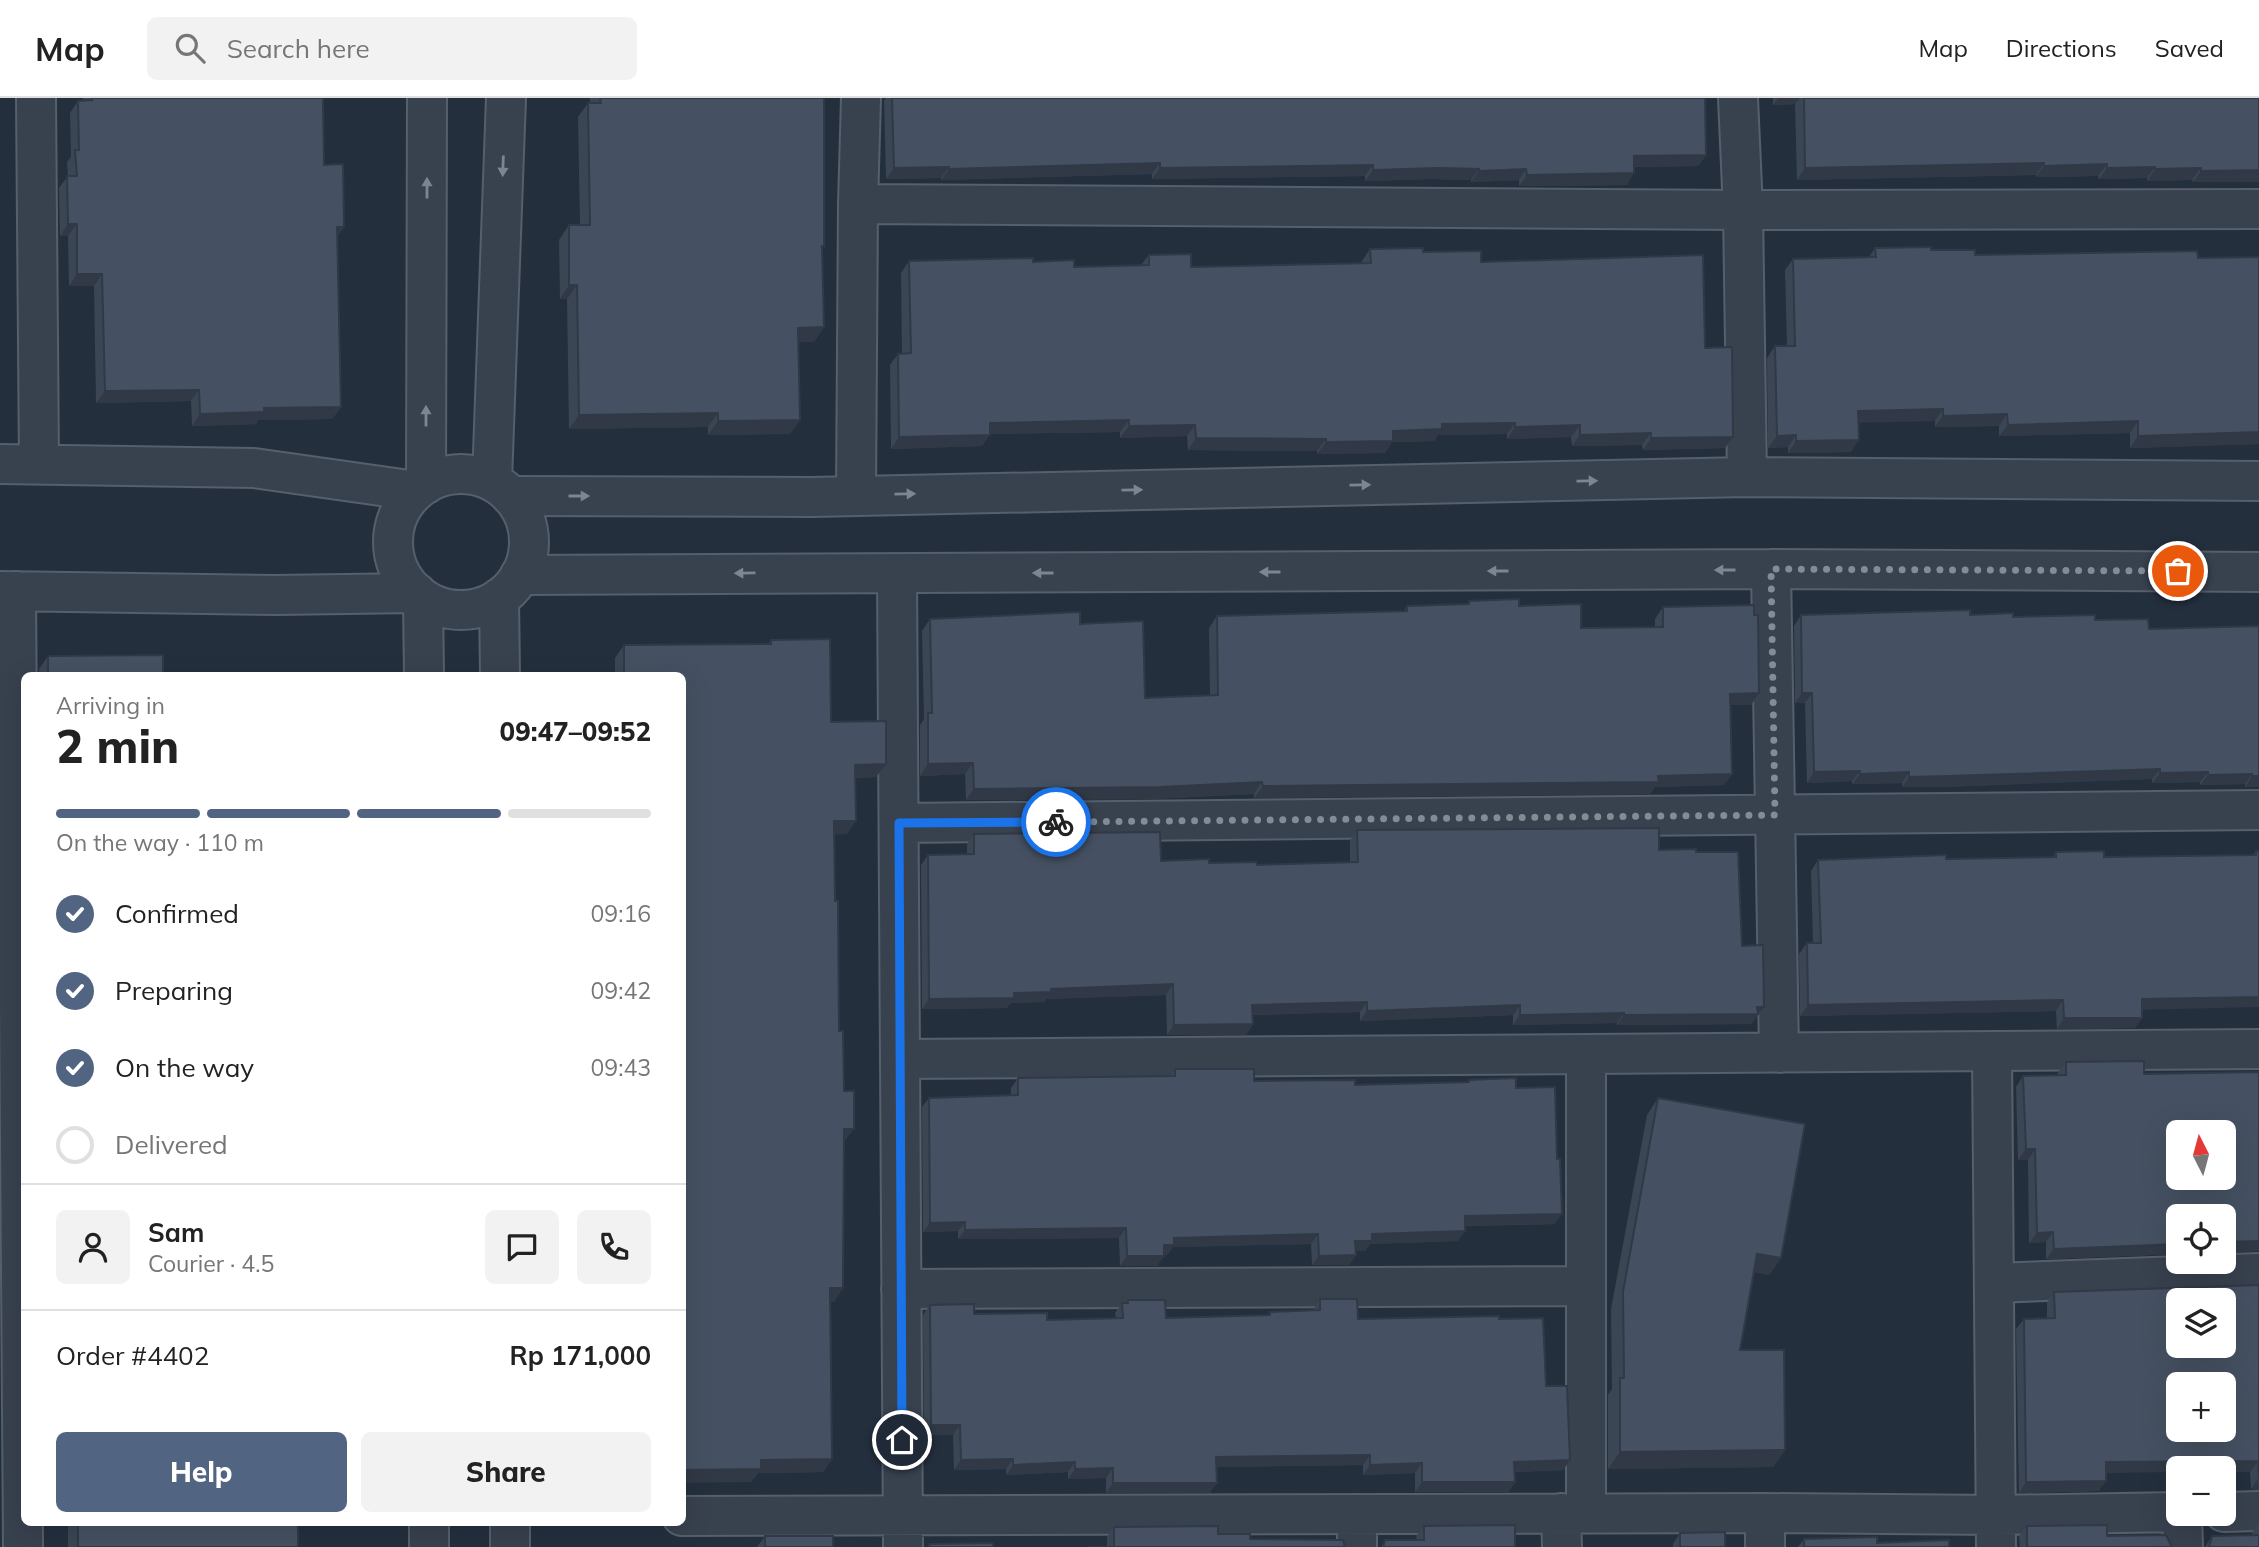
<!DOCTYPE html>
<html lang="en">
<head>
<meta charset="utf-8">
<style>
	:root { --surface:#fff; --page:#f2f2f2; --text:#222; --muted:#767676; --line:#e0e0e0; --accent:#516482 }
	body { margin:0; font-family:Mulish,sans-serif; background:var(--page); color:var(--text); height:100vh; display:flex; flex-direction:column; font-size:26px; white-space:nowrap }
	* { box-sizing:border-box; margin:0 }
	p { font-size:23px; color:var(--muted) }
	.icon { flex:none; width:38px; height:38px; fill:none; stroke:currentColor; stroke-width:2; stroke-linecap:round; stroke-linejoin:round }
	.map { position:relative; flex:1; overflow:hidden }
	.details { position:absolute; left:21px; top:574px; width:665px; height:854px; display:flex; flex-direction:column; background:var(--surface); border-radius:10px; box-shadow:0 7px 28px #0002 }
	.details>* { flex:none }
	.needle { width:46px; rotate:354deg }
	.tools { position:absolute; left:2166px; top:1022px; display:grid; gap:14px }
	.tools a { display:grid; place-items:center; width:70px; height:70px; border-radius:10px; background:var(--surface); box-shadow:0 7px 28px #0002; font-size:35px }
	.pin { position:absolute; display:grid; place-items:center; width:60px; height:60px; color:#fff; margin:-30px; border:4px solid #fff; border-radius:50%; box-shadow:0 2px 7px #0007 }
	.courier { position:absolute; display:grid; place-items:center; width:70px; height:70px; margin:-35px; border:5px solid #1a73e8; border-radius:50%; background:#fff; color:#222; box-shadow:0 2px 9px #0007 }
	.head em { font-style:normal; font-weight:800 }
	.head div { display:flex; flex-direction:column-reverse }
	.head { display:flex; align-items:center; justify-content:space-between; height:119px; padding:0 35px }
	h1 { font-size:46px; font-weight:800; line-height:52px }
	.bar { display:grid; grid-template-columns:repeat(4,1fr); gap:10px 7px; align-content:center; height:84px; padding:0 35px }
	.bar i { height:9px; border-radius:5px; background:var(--line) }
	.bar .current { background:var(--accent) }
	.bar p { grid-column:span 4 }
	.line { display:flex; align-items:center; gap:18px; padding:0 35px; border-top:2px solid var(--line) }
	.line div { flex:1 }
	.round { display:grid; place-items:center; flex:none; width:74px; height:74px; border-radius:10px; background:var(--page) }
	ol { padding:0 35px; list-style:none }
	li { display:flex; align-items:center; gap:21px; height:77px }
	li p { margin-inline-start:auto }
	li .icon { padding:7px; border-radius:50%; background:var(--accent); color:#fff; stroke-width:4 }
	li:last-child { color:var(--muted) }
	li i { width:38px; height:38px; border:4px solid var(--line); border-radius:50% }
	.action { display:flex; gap:14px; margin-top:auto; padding:14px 35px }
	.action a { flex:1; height:80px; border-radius:10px; background:var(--accent); color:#fff; font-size:28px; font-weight:800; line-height:80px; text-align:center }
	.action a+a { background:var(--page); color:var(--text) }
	header { display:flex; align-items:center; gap:42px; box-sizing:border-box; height:98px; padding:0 35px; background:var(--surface); border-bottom:2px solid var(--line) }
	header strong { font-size:33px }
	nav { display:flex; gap:38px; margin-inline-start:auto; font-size:24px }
	.search { width:490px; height:63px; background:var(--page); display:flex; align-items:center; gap:18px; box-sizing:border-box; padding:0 24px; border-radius:10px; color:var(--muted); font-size:26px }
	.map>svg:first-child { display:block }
</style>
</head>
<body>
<header>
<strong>Map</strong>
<div class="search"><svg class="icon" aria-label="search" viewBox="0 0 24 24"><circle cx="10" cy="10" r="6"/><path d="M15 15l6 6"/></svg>Search here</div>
<nav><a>Map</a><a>Directions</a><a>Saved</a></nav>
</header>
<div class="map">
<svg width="2259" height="1449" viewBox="0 0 2259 1449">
	<rect width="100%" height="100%" fill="#242f3e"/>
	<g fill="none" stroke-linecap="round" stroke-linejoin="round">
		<defs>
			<path id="minor" d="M36,0L39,366
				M1738,0L1743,112L1747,379
				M858,106L1743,112L2259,111
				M0,366L254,370L416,393
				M856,397L858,106L861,0
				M511,398L812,399L1747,379L2259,383
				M1771,471L1779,955
				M897,476L903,1449
				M520,477L1771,471L2259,474
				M0,493L275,497L417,495
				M16,493L23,1449
				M899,725L2259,712
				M1992,953L1996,1449
				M900,961L2259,951
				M1994,1185L2259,1175
				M901,1191L1586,1188
				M2224,1414L2259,1413
				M1561,1415L1562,1449
				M1586,1415V956
				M1765,1415V1449
				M2182,1416L2183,1449
				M682,1418L1765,1415L1996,1417L2179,1414
				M1357,1449V1416"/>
			<path id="tertiary" d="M393 444a68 68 0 1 1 136 0a68 68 0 1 1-136 0Z
				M492,383L506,0
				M426,386L427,0
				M499,500L500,578
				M423,501L424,578
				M429,1424V1449
				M510,1449V1424"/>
		</defs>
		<use href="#minor" stroke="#565f6c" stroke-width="42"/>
		<use href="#tertiary" stroke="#565f6c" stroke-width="42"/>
		<use href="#minor" stroke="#38414e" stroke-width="38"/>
		<use href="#tertiary" stroke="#38414e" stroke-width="38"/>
	</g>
	<path fill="#3b4654" d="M83,0H323L324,67L344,129L337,139L341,309L332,321L258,322L256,326L192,328L191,303L96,305L94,188H69L68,138H60L59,90L68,78L67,64L71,59L70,15L78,3H83Z
		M590,0H824L822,151L824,229L814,244H798L800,322L790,336L708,337V329L569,331L567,201H560L559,142L569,127H580L578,19L588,5H590Z
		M886,0H1705L1706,57L1698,68L1634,69L1627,87L1519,88V82L1471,84V82L1430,81L1365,83V78L1152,81V76L941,82V80L886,81L884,2Z
		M1773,0H2259V84H2193L2192,82L2147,83V80L2099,81L2098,78L2036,79V77L1797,82L1795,6L1773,7Z
		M1875,150L1931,152L1975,157L2198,160L2259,346L2130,350V335L1999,338V328L1935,329V323L1859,324L1851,354L1788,355V349L1768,350L1767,260L1775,248H1787L1785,172L1793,161L1869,159Z
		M1370,151L1423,154L1481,164L1705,250L1733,339L1725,350L1643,352L1642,347L1572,348L1571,339L1507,341V336L1438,337L1434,343L1392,344L1385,355L1317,356V353L1188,352L1187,338L1120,340V334L990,336L982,348L891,351L890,267L898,256H902L901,175L909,163L1033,164L1074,169L1141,167L1149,157L1191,169L1362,165V163Z
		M1469,503L1519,508L1581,530L1655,529V521L1663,509L1759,595L1751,607H1730L1732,676L1724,687L1655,689L1650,696L1254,700V696L1152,701L966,702L965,676L920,678V627L924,621L922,533L930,521L1080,526L1145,600L1210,598L1209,530L1217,518L1404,513L1407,508L1467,507Z
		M1801,517H1970L2095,522L2149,531L2259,528V689H2245V686L2200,687V684L2152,685V681L1942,689H1902V685L1852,686V683L1807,685L1805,605H1795L1794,528Z
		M771,542L831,624L876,679L855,680L847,736H834L839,933L844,1044L843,1190L834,1204H831L832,1361L823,1374L758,1375L751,1384L682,578H615V560L624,547L768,546Z
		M48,558L163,578H39V571Z
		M1357,732L1696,754L1742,848L1764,909L1751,926L1617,927V925L1513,927V917L1360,923V914L1253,917V926L1246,937H1167L1166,897L1046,901L1044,904L1011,905L1007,910L922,911L921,767L928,757L967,756V746L974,736L1161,763L1257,767L1350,764V743Z
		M2256,753H2259L2142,912V920L2135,930L2057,931L2056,913L1800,918L1799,856L1807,845H1813L1811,773L1818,762L2053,759L2056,754L2104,759L2253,757Z
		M2066,964L2144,976L2259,1153L2046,1161V1144L2029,1145L2028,1062H2018L2016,989L2023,978L2058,977V974Z
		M1175,971L1254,983L1355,987L1467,984L1469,982L1516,990L1555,1126L1465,1128V1133L1458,1143L1370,1146L1365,1153H1355L1356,1157L1349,1167H1312L1311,1146L1173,1149L1167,1157H1164L1157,1168H1120L1119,1140L958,1141V1133L923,1134L922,1009L929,1000L1011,997V990L1018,980L1170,978Z
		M1658,1000L1781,1160L1769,1177L1754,1174L1740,1252L1785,1352L1773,1369L1608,1371V1297L1612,1291L1611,1211L1647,1017Z
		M2259,1187V1392L2251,1391L2250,1374H2224V1370L2106,1375L2099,1393L2019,1395L2016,1231L2024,1221L2047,1220V1205L2054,1194Z
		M1320,1201L1358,1221H1499L1546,1288L1570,1362L1563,1372L1515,1374V1384L1508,1394H1415V1375L1363,1377V1367L1216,1369L1210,1395H1106V1380L1068,1381V1374L1006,1377V1371L954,1372L953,1337H924L923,1217L930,1207L974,1216L1047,1222L1116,1220L1115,1215L1122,1205H1126L1128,1202L1166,1220L1268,1217L1270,1214L1313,1212Z
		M68,1424H298V1449H68Z
		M2259,1425V1449H2205L2212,1438L2252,1437V1435Z
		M1424,1428L1515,1449H1381L1385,1442H1417L1416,1438Z
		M2027,1428L2107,1438L2172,1449H2020L2019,1438Z
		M1114,1429L1218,1436L1250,1441L1107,1449V1439Z
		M1680,1435L1725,1449H1673V1446Z
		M765,1438L833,1449H757Z
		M1804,1441L1877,1445L1949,1449H1798Z"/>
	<path fill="#303945" d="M1778,0H1800L1795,6L1773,7Z
		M1706,57L1698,68L1626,69L1634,58Z
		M1160,65L1152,76L941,82L949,71Z
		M2044,65L2036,77L1797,82L1805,70Z
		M2107,66L2098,78L2036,79L2044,68Z
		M1373,67L1365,78L1152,81L1160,70Z
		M949,69L941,80L886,81L894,70Z
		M2155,69L2147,80L2099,81L2107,70Z
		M1438,70L1479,71L1471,82L1430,81L1365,83L1373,72Z
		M2201,70L2192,82L2147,83L2155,71Z
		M1526,71L1519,82L1471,84L1479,73Z
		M2259,72V84H2193L2201,73Z
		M1634,75L1627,87L1519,88L1527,77Z
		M68,126H77L68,138H60Z
		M337,129H344L336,141Z
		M77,176H102L94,188H69Z
		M569,187H577L567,201H560Z
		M824,229L814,244H788L798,230Z
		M199,292L191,303L96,305L105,293Z
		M341,309L332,321L258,322L256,326L192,328L200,316L264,310Z
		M1943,311L1935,323L1850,325L1858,313Z
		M718,315L708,329L569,331L579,317Z
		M2007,316L1999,328L1935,329L1943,318Z
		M800,322L790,336L708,337L718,323Z
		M1129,322L1120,334L981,336L990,325Z
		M2138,323L2130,335L1999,338L2008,327Z
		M1515,325L1507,336L1438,337L1434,343L1392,344L1385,355L1317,356L1326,344L1393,333L1442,326Z
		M1195,327L1187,338L1120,340L1129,328Z
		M1580,327L1571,339L1507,341L1515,329Z
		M2259,334V346L2130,350L2138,338Z
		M1651,335L1642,347L1572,348L1580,337Z
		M990,337L982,348L891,351L899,339Z
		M1796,337L1788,349L1768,350L1777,338Z
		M1733,339L1725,350L1643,352L1651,340Z
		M1196,340L1326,341L1317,353L1188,352Z
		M1859,342L1851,354L1788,355L1796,343Z
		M1759,595L1751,607H1722L1730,596Z
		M1802,595H1812L1805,605H1795Z
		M973,665L965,676L920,678L928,666Z
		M886,666L876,679L846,680L855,667Z
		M2160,671L2152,681L1942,689H1902L1909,679Z
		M1860,673L1852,683L1807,685L1814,674Z
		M1909,674L1902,685L1852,686L1860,676Z
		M2208,674L2200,684L2152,685L2160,675Z
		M1732,676L1724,687L1655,689L1650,696L1254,700L1263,688Z
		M2252,676L2245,686L2200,687L2208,677Z
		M2252,678H2259V689H2245Z
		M1262,684L1254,696L1152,701L966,702L974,691Z
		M834,723H856L847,736L825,737Z
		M1173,886L1166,897L1046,901L1044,904L1011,905L1007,910L922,911L929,901L1014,895L1051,891Z
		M2259,899V909L2135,912L2142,901Z
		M2063,902L2056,913L1800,918L1808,907Z
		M1367,904L1360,914L1245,917L1252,907Z
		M1520,907L1513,917L1360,923L1367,913Z
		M1764,909L1751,926L1617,927L1624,917Z
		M1624,915L1617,925L1513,927L1520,917Z
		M2064,920H2142L2135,930L2057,931Z
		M1253,926L1246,937H1167L1174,927Z
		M844,1031H854L844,1044Z
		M2026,1051H2035L2028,1062H2018Z
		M1562,1116L1555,1126L1458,1128L1465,1118Z
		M965,1124L958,1133L923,1134L930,1125Z
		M1126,1130L1119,1140L958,1141L965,1132Z
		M1465,1133L1458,1143L1370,1146L1365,1153H1348L1355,1143L1372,1136Z
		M2053,1134L2046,1144L2029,1145L2037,1135Z
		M1318,1136L1311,1146L1173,1149L1167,1157H1157L1164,1147L1174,1140Z
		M2259,1143V1153L2224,1154V1144Z
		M2179,1146V1156L2046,1161L2054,1151Z
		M1757,1156L1781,1160L1769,1177L1745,1173Z
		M1356,1157L1349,1167H1312L1319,1158Z
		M1127,1158H1164L1157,1168H1120Z
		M830,1190H843L834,1204H821Z
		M931,1327H960L953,1337H924Z
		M1785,1352L1773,1369L1608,1371L1620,1354Z
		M1370,1357L1363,1367L1209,1369L1216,1359Z
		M832,1361L823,1374L758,1375L751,1384L682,1385V1372L761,1362Z
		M1013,1361L1006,1371L954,1372L961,1362Z
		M1570,1362L1563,1372L1507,1374L1514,1364Z
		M2258,1363L2250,1374H2224V1370H2179V1374L2098,1375L2106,1364Z
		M1075,1364L1068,1374L1006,1377L1013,1367Z
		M1422,1365L1415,1375L1363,1377L1370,1367Z
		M1113,1370L1106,1380L1068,1381L1075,1371Z
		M2258,1381L2259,1392L2251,1391Z
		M2106,1383L2099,1393L2019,1395L2026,1384Z
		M1422,1384H1515L1508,1394H1415Z
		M1113,1385H1217L1210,1395H1106Z"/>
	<path fill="#455162" stroke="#303945" stroke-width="2" fill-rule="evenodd" d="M92,0H323L324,67L343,66L344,129H337L341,309L264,310V314L200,316L199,292L105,293L102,176H77V126H68L67,78H77L75,52H79L78,3L92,2Z
		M600,0H824V148H822L824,229L798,230L800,322L718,323V315L579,317L577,187H569V127H590L588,5H601Z
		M892,0H1705L1706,57L1634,58V75L1527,77L1526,71L1479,73V71L1438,70L1373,72V67L1160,70V65L949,71V69L894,70Z
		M1804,0H2259V72L2201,73V70L2155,71V69L2107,70V66L2044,68V65L1805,70Z
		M1931,149V152H1975V157L2197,153L2198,160L2259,159V334L2138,338V323L2008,327L2007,316L1943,318V311L1858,313L1859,342L1796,343V337L1777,338L1775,248H1795L1793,161L1876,159L1875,150Z
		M1423,150V154L1481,153V164L1703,157L1705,250L1732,249L1733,339L1651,340V335L1580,337V327L1515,329V325L1442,326V331L1393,333V343L1326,344V341L1196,340L1195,327L1129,328V322L990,325V337L899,339L898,256L911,255L909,163L1033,160V164L1074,162V169L1149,167V157L1191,156V169L1371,165L1370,151Z
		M1519,501V508L1581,506V530L1663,529V509L1754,507V517H1758L1759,595L1730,596L1732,676L1658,678L1659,684L1263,688L1262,684L1160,689L974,691L973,665L928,666V615H932L930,521L1080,514V526L1143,523L1145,600L1218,597L1217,518L1407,513V508L1469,506V503Z
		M1970,512V517L2013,515V519L2095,517V522L2148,521L2149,531L2259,528V678H2252V676L2208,677V674L2160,675V671L1949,678L1909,679V674L1860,676V673L1814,674L1812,595H1802L1801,517Z
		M830,541L831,624L886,623V666L855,667L856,723H834L835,803H838L839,933H843L844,993H854V1031H844L843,1190H830L832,1361L761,1362V1371L682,1372V578H624V547L771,546V542Z
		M163,557V578H48V558Z
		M1659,730V752L1696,751V754H1738L1742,848L1763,847L1764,909H1757L1758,916L1624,917V915L1520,917V907L1367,913V904L1252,907L1253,926L1174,927L1173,886L1051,891V894L1014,895V900L929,901L928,757L974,756V736L1160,734L1161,763L1209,761V765L1256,764L1257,767L1358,764L1357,732Z
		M2104,753V759L2256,757V753H2259V899L2142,901V920H2064L2063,902L1808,907L1807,845H1821L1818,762L1946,757V761L2056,759V754Z
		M2144,963V976L2259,974V1143L2224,1144V1118H2179V1146L2054,1151L2053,1134L2037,1135L2035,1051H2026L2023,978L2066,977V964ZM2179,1034H2224V1080H2179Z
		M1175,971H1254V983L1355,982V987L1469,984V982L1516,980V990L1555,989L1557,1061H1560L1562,1116L1465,1118V1133L1372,1136V1143H1355L1356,1157L1319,1158L1318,1136L1174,1140V1147H1164V1158H1127L1126,1130L965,1132V1124L930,1125L929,1000L1018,997V980L1175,978Z
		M1658,1000L1805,1026L1781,1160L1757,1156L1740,1252H1784L1785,1352L1620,1354V1280H1624L1623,1194Z
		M2259,1187V1381L2258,1363L2106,1364V1383L2026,1384L2024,1221L2055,1220L2054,1194ZM2179,1202H2224V1248H2179ZM2179,1286H2224V1332H2179Z
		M1320,1201H1357L1358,1221L1499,1218V1221L1543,1220L1546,1288H1567L1570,1362L1514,1364L1515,1384H1422V1365L1370,1367V1357L1216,1359L1217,1385H1113V1370L1075,1371V1364L1013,1367V1361L961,1362L960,1327H931L930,1207L974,1206V1216L1047,1215V1222L1123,1220L1122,1205H1128V1202H1165L1166,1220L1270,1217V1214L1320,1212Z
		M78,1424H298V1449H78Z
		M1515,1427V1449H1383L1385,1442H1424V1428Z
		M2107,1427V1438L2166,1437L2172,1449H2027V1428Z
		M1218,1428V1436H1250V1441L1343,1442L1345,1449H1088H1114V1429Z
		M1725,1434V1449H1680V1435Z
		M2259,1437V1449H2209L2212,1438Z
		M765,1438H833V1449H765Z
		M1877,1439V1445L1949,1442V1449H1804V1441Z
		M993,1445V1449H929L930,1446Z"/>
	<defs><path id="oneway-solid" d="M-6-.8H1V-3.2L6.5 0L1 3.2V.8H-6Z" transform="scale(1.75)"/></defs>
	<g fill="#7c8592">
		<use href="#oneway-solid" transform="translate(503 68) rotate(92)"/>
		<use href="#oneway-solid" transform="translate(427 90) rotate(-90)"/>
		<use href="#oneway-solid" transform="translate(426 318) rotate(-90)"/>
		<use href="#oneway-solid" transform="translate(1587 383) rotate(-1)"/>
		<use href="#oneway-solid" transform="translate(1360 387) rotate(-1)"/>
		<use href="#oneway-solid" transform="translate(1132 392) rotate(-1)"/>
		<use href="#oneway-solid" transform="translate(905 396) rotate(-1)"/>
		<use href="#oneway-solid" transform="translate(579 398)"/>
		<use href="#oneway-solid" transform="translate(1725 472) rotate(180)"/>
		<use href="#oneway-solid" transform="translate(1498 473) rotate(180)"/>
		<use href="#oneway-solid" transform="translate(1270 474) rotate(180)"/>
		<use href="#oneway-solid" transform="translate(745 475) rotate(179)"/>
		<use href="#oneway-solid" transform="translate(1043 475) rotate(180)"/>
	</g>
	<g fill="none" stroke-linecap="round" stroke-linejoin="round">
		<path stroke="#828b98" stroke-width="7" stroke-dasharray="0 12.6" d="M1056,724L1775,717L1771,471L2178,473"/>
		<path stroke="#1a73e8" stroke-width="9" d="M902,1342L899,725L1056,724"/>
	</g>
</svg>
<div class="tools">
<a><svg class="needle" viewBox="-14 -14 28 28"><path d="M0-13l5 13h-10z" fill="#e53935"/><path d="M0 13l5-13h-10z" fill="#767676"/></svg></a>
<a><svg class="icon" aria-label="locate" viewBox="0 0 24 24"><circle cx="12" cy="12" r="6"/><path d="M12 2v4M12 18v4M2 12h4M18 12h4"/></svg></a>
<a><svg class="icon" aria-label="layers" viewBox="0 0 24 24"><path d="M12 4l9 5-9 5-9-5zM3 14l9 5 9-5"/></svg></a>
<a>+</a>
<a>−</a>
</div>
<div class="pin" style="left:2178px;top:473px;background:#ea580c"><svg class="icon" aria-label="bag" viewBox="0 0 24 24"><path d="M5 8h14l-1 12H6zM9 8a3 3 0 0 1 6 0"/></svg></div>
<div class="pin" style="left:902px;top:1342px;background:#1f2937"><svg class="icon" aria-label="home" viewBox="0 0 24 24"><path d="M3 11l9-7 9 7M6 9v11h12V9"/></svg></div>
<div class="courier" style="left:1056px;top:724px"><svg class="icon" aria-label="bike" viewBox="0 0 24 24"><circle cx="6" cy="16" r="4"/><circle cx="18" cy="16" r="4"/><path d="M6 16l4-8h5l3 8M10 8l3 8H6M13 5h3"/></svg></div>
<section class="details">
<div class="head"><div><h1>2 min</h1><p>Arriving in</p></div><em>09:47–09:52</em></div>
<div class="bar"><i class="current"></i><i class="current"></i><i class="current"></i><i></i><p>On the way · 110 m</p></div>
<ol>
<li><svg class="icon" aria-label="check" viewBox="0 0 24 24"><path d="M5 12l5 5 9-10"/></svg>Confirmed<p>09:16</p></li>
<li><svg class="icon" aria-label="check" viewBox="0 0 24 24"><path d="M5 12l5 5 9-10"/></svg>Preparing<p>09:42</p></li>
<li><svg class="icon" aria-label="check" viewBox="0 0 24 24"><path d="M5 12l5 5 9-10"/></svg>On the way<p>09:43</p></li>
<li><i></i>Delivered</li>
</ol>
<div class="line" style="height:126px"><a class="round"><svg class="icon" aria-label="person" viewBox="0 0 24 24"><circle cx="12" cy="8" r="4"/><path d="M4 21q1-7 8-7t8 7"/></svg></a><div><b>Sam</b><p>Courier · 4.5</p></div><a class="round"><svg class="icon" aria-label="chat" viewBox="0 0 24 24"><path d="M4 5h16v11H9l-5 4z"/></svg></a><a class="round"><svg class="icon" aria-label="phone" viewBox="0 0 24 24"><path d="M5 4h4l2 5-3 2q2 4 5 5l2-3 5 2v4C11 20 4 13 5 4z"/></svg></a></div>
<div class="line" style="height:91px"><div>Order #4402</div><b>Rp 171,000</b></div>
<div class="action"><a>Help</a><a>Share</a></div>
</section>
</div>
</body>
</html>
